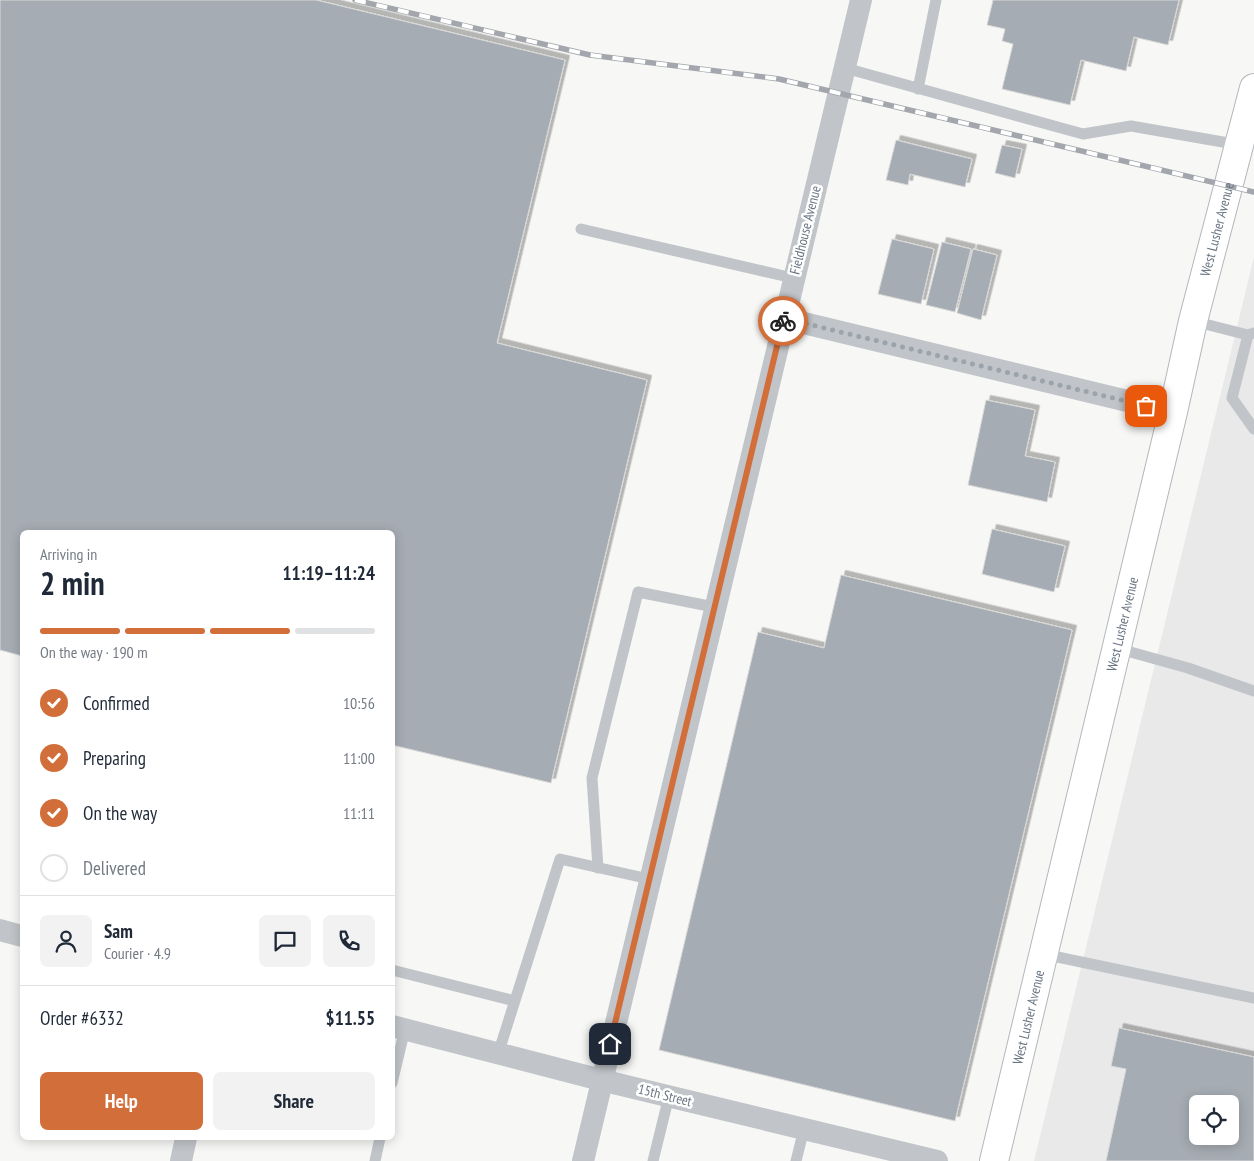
<!DOCTYPE html>
<html lang="en">
<head>
<meta charset="utf-8">
<style>
	:root { --surface:#fff; --page:#f2f2f3; --text:#1f2937; --muted:#747a83; --line:#e0e1e3; --accent:#d26e3a }
	body { margin:0; font-family:"PT Sans Narrow",sans-serif; background:var(--page); color:var(--text); height:100vh; display:flex; flex-direction:column; font-size:19px; white-space:nowrap }
	* { box-sizing:border-box; margin:0 }
	p { font-size:16px; color:var(--muted) }
	.icon { flex:none; width:28px; height:28px; fill:none; stroke:currentColor; stroke-width:2; stroke-linecap:round; stroke-linejoin:round }
	.map { position:relative; flex:1; overflow:hidden }
	.side { position:absolute; left:20px; top:530px; width:375px; height:610px; display:flex; flex-direction:column; background:var(--surface); border-radius:8px; box-shadow:0 2px 12px #0003 }
	.side>* { flex:none }
	.buttons { position:absolute; left:1189px; top:1095px; display:grid; gap:10px }
	.buttons a { display:grid; place-items:center; width:50px; height:50px; border-radius:8px; background:var(--surface); box-shadow:0 2px 12px #0003; font-size:25px }
	.pin { position:absolute; display:grid; place-items:center; width:42px; height:42px; color:#fff; margin:-21px; border-radius:10px; box-shadow:0 2px 8px #0006 }
	.courier { position:absolute; display:grid; place-items:center; width:50px; height:50px; margin:-25px; border:4px solid #d26e3a; border-radius:50%; background:#fff; color:#222; box-shadow:0 1px 6px #0007 }
	.head em { font-style:normal; font-weight:700 }
	.head div { display:flex; flex-direction:column-reverse }
	.head { display:flex; align-items:center; justify-content:space-between; height:85px; padding:0 20px }
	h1 { font-size:32px; font-weight:700; line-height:38px }
	.bar { display:grid; grid-template-columns:repeat(4,1fr); gap:8px 5px; align-content:center; height:60px; padding:0 20px }
	.bar i { height:6px; border-radius:4px; background:var(--line) }
	.bar .selected { background:var(--accent) }
	.bar p { grid-column:span 4 }
	.line { display:flex; align-items:center; gap:12px; padding:0 20px; border-top:1px solid var(--line) }
	.line div { flex:1 }
	.round { display:grid; place-items:center; flex:none; width:52px; height:52px; border-radius:8px; background:var(--page) }
	ol { padding:0 20px; list-style:none }
	li { display:flex; align-items:center; gap:15px; height:55px }
	li p { margin-inline-start:auto }
	li .icon { padding:5px; border-radius:50%; background:var(--accent); color:#fff; stroke-width:4 }
	li:last-child { color:var(--muted) }
	li i { width:28px; height:28px; border:2px solid var(--line); border-radius:50% }
	.primary-button { display:flex; gap:10px; margin-top:auto; padding:10px 20px }
	.primary-button a { flex:1; height:58px; border-radius:8px; background:var(--accent); color:#fff; font-size:20px; font-weight:700; line-height:58px; text-align:center }
	.primary-button a+a { background:var(--page); color:var(--text) }
	.map>svg:first-child { display:block }
</style>
</head>
<body>
<div class="map">
<svg width="1254" height="1161" viewBox="0 0 1254 1161">
	<defs>
		<filter id="shadow"><feDropShadow dx="4.5" dy="-4.5" stdDeviation="0" flood-color="#0004"/></filter>
	</defs>
	<rect width="100%" height="100%" fill="#f7f8f5"/>
	<path fill="#e8e9e8" fill-rule="evenodd" d="M1254,257V1161H1034ZM1198,1104H1230V1136H1198Z"/>
	<path fill="#a6acb3" stroke="#d9d9d8" fill-rule="evenodd" filter="url(#shadow)" d="M0,0H316L565,60L497,343L647,380L551,783L392,745V532H22V656L0,650Z
		M993,0H1179L1168,45L1134,37L1126,71L1081,60L1070,105L1002,89L1013,44L1002,41L1005,29L987,25Z
		M896,140L972,159L965,187L910,174L908,185L886,180Z
		M1002,145L1022,149L1015,178L995,173Z
		M892,239L934,249L921,304L878,294Z
		M942,242L971,249L955,312L926,305Z
		M973,249L997,255L981,320L957,313Z
		M986,400L1035,410L1025,456L1055,462L1047,502L968,485Z
		M992,529L1065,546L1054,592L982,574Z
		M841,575L1072,630L955,1121L659,1050L758,632L824,648Z
		M1119,1028L1254,1057V1161H1106L1126,1069L1111,1066ZM1198,1104H1230V1136H1198Z"/>
	<g fill="none" stroke-linecap="round" stroke-linejoin="round">
		<defs>
			<g id="primary">
				<path id="s1" d="M994,1161L1173,412L1193,321L1254,88"/>
			</g>
		</defs>
		<use href="#primary" stroke="#b3b6ba" stroke-width="30"/>
		<path stroke="#c1c4c8" stroke-width="11" d="M845,68L1083,134L1131,126L1240,145
			M918,89L936,0
			M581,229L793,278
			M1193,321L1248,335L1254,333
			M1248,335L1232,398L1254,429
			M1116,648L1188,668L1254,691
			M598,868L592,778L638,592L714,607
			M1043,954L1254,998
			M392,970L515,1001
			M498,1054L560,859L649,879
			M392,1083L405,1029
			M375,1161L380,1138
			M653,1161L669,1096
			M796,1161L804,1129"/>
		<path stroke="#c1c4c8" stroke-width="22" d="M783,318L1173,412
			M0,930L22,936
			M392,1026L601,1080L937,1161
			M181,1161L186,1138
			M583,1161L861,0"/>
		<use href="#primary" stroke="#fff" stroke-width="28"/>
		<defs>
			<path id="rail" d="M355,0L590,55L779,79L1254,192"/>
		</defs>
		<use href="#rail" stroke="#a3a7ad" stroke-width="5.5"/>
		<use href="#rail" stroke="#fff" stroke-width="4" stroke-dasharray="11" stroke-linecap="butt"/>
	</g>
	<g fill="none" stroke-linecap="round" stroke-linejoin="round">
		<path stroke="#9ba3ab" stroke-width="5" stroke-dasharray="0 9" d="M783,321V318L1146,406"/>
		<path stroke="#d26e3a" stroke-width="6" d="M610,1044L783,321"/>
	</g>
	<g text-anchor="middle" dominant-baseline="central" stroke-width="5" stroke-linejoin="round" paint-order="stroke">
		<g font-size="14" fill="#6a7583" stroke="#fff">
			<text transform="translate(805 230) rotate(-76)">Fieldhouse Avenue</text>
			<text stroke="none"><textPath href="#s1" startOffset="958">West Lusher Avenue</textPath></text>
			<text stroke="none"><textPath href="#s1" startOffset="552">West Lusher Avenue</textPath></text>
			<text stroke="none"><textPath href="#s1" startOffset="148">West Lusher Avenue</textPath></text>
			<text transform="translate(665 1095) rotate(14)">15th Street</text>
		</g>
	</g>
</svg>
<div class="buttons">
<a><svg class="icon" aria-label="locate" viewBox="0 0 24 24"><circle cx="12" cy="12" r="6"/><path d="M12 2v4M12 18v4M2 12h4M18 12h4"/></svg></a>
</div>
<div class="pin" style="left:1146px;top:406px;background:#ea580c"><svg class="icon" aria-label="bag" viewBox="0 0 24 24"><path d="M5 8h14l-1 12H6zM9 8a3 3 0 0 1 6 0"/></svg></div>
<div class="pin" style="left:610px;top:1044px;background:#1f2937"><svg class="icon" aria-label="home" viewBox="0 0 24 24"><path d="M3 11l9-7 9 7M6 9v11h12V9"/></svg></div>
<div class="courier" style="left:783px;top:321px"><svg class="icon" aria-label="bike" viewBox="0 0 24 24"><circle cx="6" cy="16" r="4"/><circle cx="18" cy="16" r="4"/><path d="M6 16l4-8h5l3 8M10 8l3 8H6M13 5h3"/></svg></div>
<section class="side">
<div class="head"><div><h1>2 min</h1><p>Arriving in</p></div><em>11:19–11:24</em></div>
<div class="bar"><i class="selected"></i><i class="selected"></i><i class="selected"></i><i></i><p>On the way · 190 m</p></div>
<ol>
<li><svg class="icon" aria-label="check" viewBox="0 0 24 24"><path d="M5 12l5 5 9-10"/></svg>Confirmed<p>10:56</p></li>
<li><svg class="icon" aria-label="check" viewBox="0 0 24 24"><path d="M5 12l5 5 9-10"/></svg>Preparing<p>11:00</p></li>
<li><svg class="icon" aria-label="check" viewBox="0 0 24 24"><path d="M5 12l5 5 9-10"/></svg>On the way<p>11:11</p></li>
<li><i></i>Delivered</li>
</ol>
<div class="line" style="height:90px"><a class="round"><svg class="icon" aria-label="person" viewBox="0 0 24 24"><circle cx="12" cy="8" r="4"/><path d="M4 21q1-7 8-7t8 7"/></svg></a><div><b>Sam</b><p>Courier · 4.9</p></div><a class="round"><svg class="icon" aria-label="chat" viewBox="0 0 24 24"><path d="M4 5h16v11H9l-5 4z"/></svg></a><a class="round"><svg class="icon" aria-label="phone" viewBox="0 0 24 24"><path d="M5 4h4l2 5-3 2q2 4 5 5l2-3 5 2v4C11 20 4 13 5 4z"/></svg></a></div>
<div class="line" style="height:65px"><div>Order #6332</div><b>$11.55</b></div>
<div class="primary-button"><a>Help</a><a>Share</a></div>
</section>
</div>
</body>
</html>
